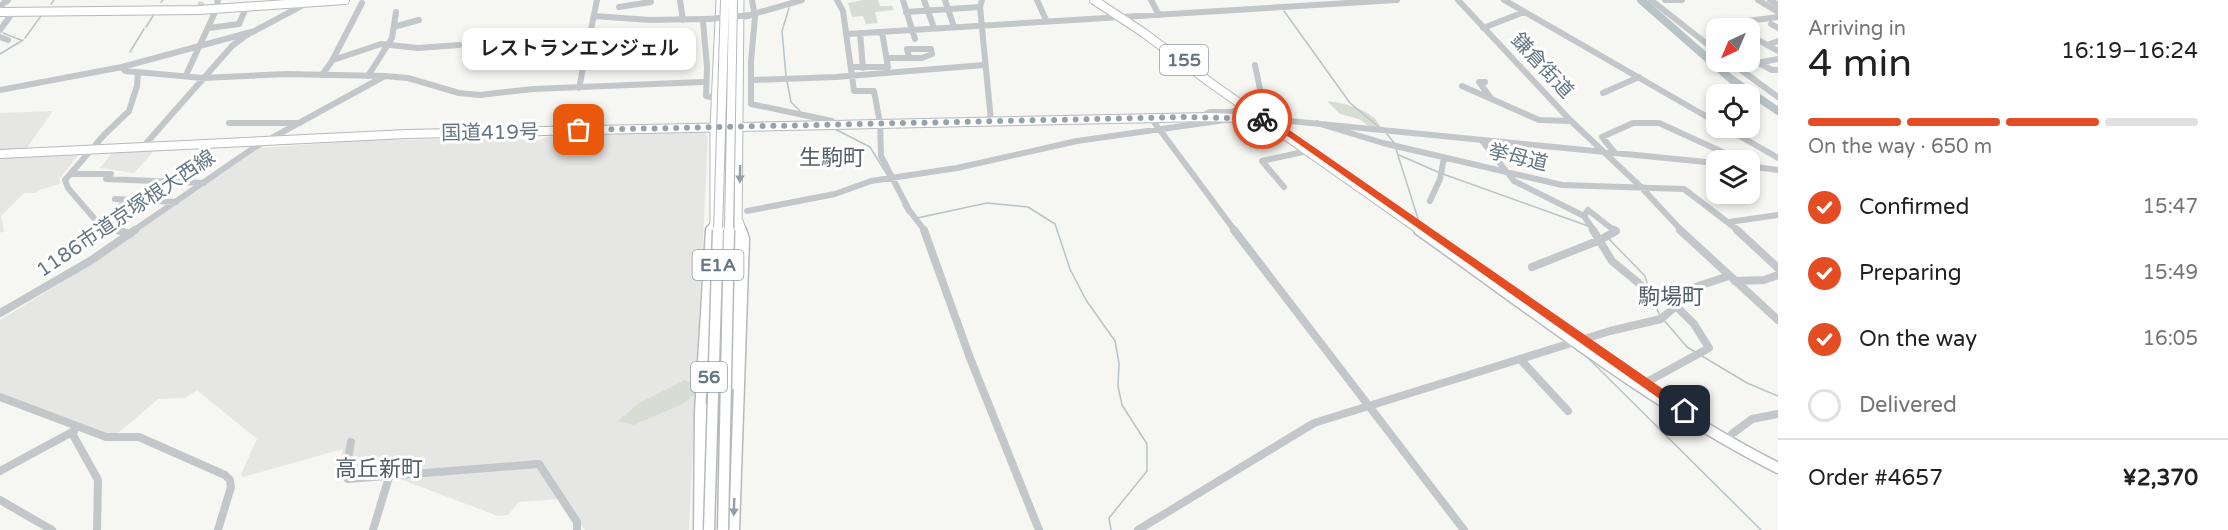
<!DOCTYPE html>
<html lang="en">
<head>
<meta charset="utf-8">
<style>
	:root { --surface:#fff; --page:#f6f6f6; --text:#202124; --muted:#757577; --line:#e0e0e0; --accent:#e44d23 }
	body { margin:0; font-family:"Varela Round","Noto Sans JP",sans-serif; background:var(--page); color:var(--text); height:100vh; display:flex; flex-direction:column; font-size:22px; white-space:nowrap }
	* { box-sizing:border-box; margin:0 }
	p { font-size:20px; color:var(--muted) }
	.icon { flex:none; width:33px; height:33px; fill:none; stroke:currentColor; stroke-width:2; stroke-linecap:round; stroke-linejoin:round }
	.map { position:relative; flex:1; overflow:hidden }
	.side { display:flex; flex-direction:column; background:var(--surface); width:450px }
	.side>* { flex:none }
	.needle { width:39px; rotate:224deg }
	.buttons { position:absolute; left:1706px; top:18px; display:grid; gap:12px }
	.buttons a { display:grid; place-items:center; width:54px; height:54px; border-radius:12px; background:var(--surface); box-shadow:0 3px 9px #0003; font-size:30px }
	.pin { position:absolute; display:grid; place-items:center; width:51px; height:51px; color:#fff; margin:-26px; border-radius:12px; box-shadow:0 3px 9px #0006 }
	.courier { position:absolute; display:grid; place-items:center; width:60px; height:60px; margin:-30px; border:4px solid #e44d23; border-radius:50%; background:#fff; color:#222; box-shadow:0 2px 8px #0007 }
	.bubble { position:absolute; height:42px; border-radius:12px; background:var(--surface); box-shadow:0 3px 9px #0003; font-size:20px; font-weight:600; line-height:42px; text-align:center }
	.overview em { font-style:normal; font-weight:600 }
	.overview div { display:flex; flex-direction:column-reverse }
	.overview { display:flex; align-items:center; justify-content:space-between; height:102px; padding:0 30px }
	h1 { font-size:39px; font-weight:600; line-height:45px }
	.bar { display:grid; grid-template-columns:repeat(4,1fr); gap:9px 6px; align-content:center; height:72px; padding:0 30px }
	.bar i { height:8px; border-radius:4px; background:var(--line) }
	.bar .selected { background:var(--accent) }
	.bar p { grid-column:span 4 }
	.line { display:flex; align-items:center; gap:15px; padding:0 30px; border-top:2px solid var(--line) }
	.line div { flex:1 }
	ol { padding:0 30px; list-style:none }
	li { display:flex; align-items:center; gap:18px; height:66px }
	li p { margin-inline-start:auto }
	li .icon { padding:6px; border-radius:50%; background:var(--accent); color:#fff; stroke-width:4 }
	li:last-child { color:var(--muted) }
	li i { width:33px; height:33px; border:3px solid var(--line); border-radius:50% }
	main { display:flex; flex:1; min-height:0 }
	.map>svg:first-child { display:block }
</style>
</head>
<body>
<main>
<div class="map">
<svg width="1778" height="530" viewBox="0 0 1778 530">
	<rect width="100%" height="100%" fill="#f6f6f2"/>
	<path fill="#e6e7e5" d="M53,111L24,152L0,153V113Z
		M704,131L708,136L689,530H585L558,499L519,502L508,515L498,516L392,476L343,478L345,466L339,467L343,449L243,477L241,474L257,439L197,390L185,398L158,399L116,435H108L0,395V320L80,271L259,148L355,141L517,137L522,140H540L546,137Z
		M154,151L134,173L100,168L112,153Z
		M80,153L60,178V184L39,190L36,193H24L1,216L4,231L0,233V158Z"/>
	<path fill="#d7ddd3" d="M863,0H878L880,6H892L894,10L875,12L878,23L866,24L863,16L852,17L848,3Z
		M1327,101C1344,103 1375,110 1381,128L1370,127L1359,119L1340,114Z
		M685,380L701,390L681,405L633,425L618,421L639,403Z"/>
	<g fill="none" stroke-linecap="round" stroke-linejoin="round">
		<path stroke="#b8c4c8" stroke-width="1.5" d="M161,2L163,0
			M51,4L54,0
			M1284,11L1350,103L1379,127
			M742,19L750,18
			M146,27L153,16
			M3,33L21,40
			M25,38L41,16
			M130,52L144,29
			M0,54L23,40
			M786,76L782,31L789,8
			M787,81L791,102L800,111
			M833,128L870,147L888,176
			M1387,134L1395,144
			M1396,149L1420,225
			M1399,155L1438,172
			M1443,174L1588,226
			M903,205L908,213
			M917,218L987,203L1028,207L1055,224L1070,269L1086,300L1115,341L1119,363L1118,386L1122,405L1147,444V471L1109,518L1111,530
			M1609,239L1645,276L1648,286
			M1650,293L1660,316
			M1663,319L1687,347L1695,352
			M1584,354L1761,530
			M1702,356L1747,383L1778,396"/>
		<path stroke="#b8c4c8" stroke-width="8" d="M1641,0L1731,79L1778,111"/>
		<path stroke="#d2d6d6" stroke-width="6" stroke-dasharray="6 3" stroke-linecap="butt" d="M196,14L202,2"/>
		<defs>
			<path id="major-far1" d="M714,230V127L720,0
				M738,231L740,0"/>
			<path id="major" d="M730,386L739,230
				M704,530L708,408"/>
			<path id="highway-far1" d="M1094,0L1144,33L1208,81L1421,231
				M0,12L199,10L345,0
				M0,154L407,134L1208,117L1269,119
				M739,222L742,231
				M711,231L714,224"/>
			<path id="highway" d="M1419,230C1536,312 1650,403 1778,468
				M699,530L700,412L711,230
				M734,530L744,239L741,230"/>
		</defs>
		<use href="#major-far1" stroke="#b6babe" stroke-width="9"/>
		<use href="#major" stroke="#b6babe" stroke-width="12"/>
		<use href="#highway-far1" stroke="#b6b9bc" stroke-width="10"/>
		<use href="#highway" stroke="#b6b9bc" stroke-width="13"/>
		<path stroke="#c3c7ca" stroke-width="6" d="M680,0L683,20
			M752,0L755,17L751,61V104L832,121L835,124
			M837,0L843,11L854,91H874L880,123L881,156L909,210L925,231
			M903,0L915,39
			M924,0L934,28
			M945,0L954,27
			M982,0L980,7L991,121
			M1037,0L1047,22
			M1151,0L1159,15
			M1458,0L1571,121L1641,187L1682,231
			M1504,0L1716,122
			M1651,0L1716,51
			M1665,0H1682
			M1758,0L1778,12
			M1770,0L1778,5
			M217,5L218,0
			M0,6L8,0
			M619,7L651,2
			M906,12L980,7
			M750,15L802,0
			M594,16L650,20L704,19
			M1778,17L1748,21L1751,36L1778,51
			M706,19L703,21L707,67L706,96L716,98
			M1771,24L1778,28
			M397,26L419,20
			M209,28L239,24L246,8
			M1483,28L1524,12
			M0,30L13,12
			M860,33L863,68
			M847,34L1397,0
			M0,37L8,40
			M1767,45L1778,41
			M887,58H922L932,54L931,49H907L909,57
			M333,60L381,44L418,48L459,45
			M1730,62L1778,97
			M1759,63L1772,70H1778
			M1255,65L1261,94L1258,102L1269,114L1281,117
			M122,67L125,71L203,78L286,74L384,76L408,78L459,93L480,95L533,89L702,82
			M851,67H888L882,32
			M1737,67L1778,59
			M187,73L216,10
			M322,75L332,61L362,3
			M368,76L392,38L396,12
			M753,80L836,77L984,65
			M1485,82H1479L1490,97
			M1462,86L1539,120L1571,121
			M579,88L597,0
			M0,90L122,67L255,31
			M1603,93L1639,77
			M1208,117L1207,113L1210,112H1231L1240,109
			M1151,118L1235,231
			M1269,119L1716,163
			M229,123H300
			M1317,123L1383,143L1562,185L1684,189L1739,231
			M1726,128L1778,158
			M1482,141L1514,181L1584,216L1594,231
			M142,148L232,46L245,36L307,3
			M1615,153L1602,137L1633,123H1659L1740,160
			M1749,166L1778,170
			M70,174H111L106,179L204,183
			M1284,187L1262,161L1307,151
			M115,199L176,202
			M126,200L119,208L139,209L147,200
			M1430,201L1440,179L1444,158
			M747,211L835,194L871,181L957,168L1077,141L1232,119
			M1584,216L1588,210L1615,231
			M1729,222L1778,215
			M122,231L99,224L68,188L65,180L104,135L129,111L137,86L138,73
			M133,231L255,147L383,77"/>
		<path stroke="#c3c7ca" stroke-width="8" d="M117,230L130,234
			M924,230L970,358L1039,530
			M1234,230L1464,530
			M1593,230L1612,261L1647,290
			M1680,230L1778,320
			M1737,230L1778,268
			M1532,267L1600,240L1616,231L1614,230
			M1735,281L1764,280L1778,275
			M0,313L90,261L135,230
			M1520,359L1568,411
			M1645,383L1709,348L1694,324L1676,306
			M0,397L106,437H139L225,475L230,480L231,487L218,530
			M72,433L98,480L97,530
			M1732,434L1752,419L1778,414
			M351,442L345,475L348,479L539,464L577,522V530
			M0,471L74,431
			M0,500L52,530
			M373,530L389,477
			M1138,530L1314,423L1610,331L1661,319L1676,306L1682,298L1683,291L1729,276"/>
		<use href="#major-far1" stroke="#fff" stroke-width="7"/>
		<use href="#major" stroke="#fff" stroke-width="9"/>
		<use href="#highway-far1" stroke="#fff" stroke-width="8"/>
		<use href="#highway" stroke="#fff" stroke-width="10"/>
		<defs>
			<path id="highway-bridge-far1" d="M718,231L725,0
				M729,231L733,0"/>
			<path id="highway-bridge" d="M709,530L718,230
				M723,530L729,230"/>
		</defs>
		<use href="#highway-bridge-far1" stroke="#b6b9bc" stroke-width="10" stroke-linecap="butt"/>
		<use href="#highway-bridge" stroke="#b6b9bc" stroke-width="13" stroke-linecap="butt"/>
		<path stroke="#c3c7ca" stroke-width="6" d="M709,19L750,15"/>
		<use href="#highway-bridge-far1" stroke="#fff" stroke-width="8"/>
		<use href="#highway-bridge" stroke="#fff" stroke-width="10"/>
	</g>
	<defs><path id="oneway-solid" d="M-6-.8H1V-3.2L6.5 0L1 3.2V.8H-6Z" transform="scale(1.5)"/></defs>
	<g fill="#929fa8">
		<use href="#oneway-solid" transform="translate(740 174) rotate(91)"/>
		<use href="#oneway-solid" transform="translate(734 507) rotate(92)"/>
	</g>
	<path fill="#e44d23" d="M1259,117L1272,118L1285,127L1689,407V414H1681L1279,130L1267,122L1259,121Z"/>
	<g fill="none" stroke-linecap="round" stroke-linejoin="round">
		<path stroke="#97a3aa" stroke-width="6" stroke-dasharray="0 10.8" d="M579,130L1189,117L1262,119"/>
	</g>
	<g text-anchor="middle" dominant-baseline="central" stroke-width="6" stroke-linejoin="round" paint-order="stroke">
		<g fill="#fff" stroke="#929fa8" stroke-width="1.5">
			<rect x="1160" y="45" width="48" height="30" rx="4.5"/>
			<rect x="692.5" y="250" width="51" height="30" rx="4.5"/>
			<rect x="691" y="362" width="36" height="30" rx="4.5"/>
		</g>
		<g font-size="18" font-weight="bold" fill="#647683">
			<text x="1184" y="60">155</text>
			<text x="718" y="265">E1A</text>
			<text x="709" y="377">56</text>
		</g>
		<g font-size="20" fill="#647683" stroke="#fff">
			<text transform="translate(1542 66) rotate(47)">鎌倉街道</text>
			<text transform="translate(490 133) rotate(-1)">国道419号</text>
			<text transform="translate(1518 158) rotate(13)">挙母道</text>
			<text transform="translate(126 214) rotate(-34)">1186市道京塚根大西線</text>
		</g>
		<g font-size="22" fill="#525f68" stroke="#fff">
			<text x="832" y="158">生駒町</text>
			<text x="1671" y="297">駒場町</text>
			<text x="379" y="469">高丘新町</text>
		</g>
	</g>
</svg>
<div class="buttons">
<a><svg class="needle" viewBox="-14 -14 28 28"><path d="M0-13l5 13h-10z" fill="#e53935"/><path d="M0 13l5-13h-10z" fill="#757577"/></svg></a>
<a><svg class="icon" aria-label="locate" viewBox="0 0 24 24"><circle cx="12" cy="12" r="6"/><path d="M12 2v4M12 18v4M2 12h4M18 12h4"/></svg></a>
<a><svg class="icon" aria-label="layers" viewBox="0 0 24 24"><path d="M12 4l9 5-9 5-9-5zM3 14l9 5 9-5"/></svg></a>
</div>
<div class="pin" style="left:579px;top:130px;background:#ea580c"><svg class="icon" aria-label="bag" viewBox="0 0 24 24"><path d="M5 8h14l-1 12H6zM9 8a3 3 0 0 1 6 0"/></svg></div>
<div class="pin" style="left:1685px;top:411px;background:#1f2937"><svg class="icon" aria-label="home" viewBox="0 0 24 24"><path d="M3 11l9-7 9 7M6 9v11h12V9"/></svg></div>
<div class="courier" style="left:1262px;top:119px"><svg class="icon" aria-label="bike" viewBox="0 0 24 24"><circle cx="6" cy="16" r="4"/><circle cx="18" cy="16" r="4"/><path d="M6 16l4-8h5l3 8M10 8l3 8H6M13 5h3"/></svg></div>
<div class="bubble" style="left:462px;top:28px;width:234px">レストランエンジェル</div>
</div>
<section class="side">
<div class="overview"><div><h1>4 min</h1><p>Arriving in</p></div><em>16:19–16:24</em></div>
<div class="bar"><i class="selected"></i><i class="selected"></i><i class="selected"></i><i></i><p>On the way · 650 m</p></div>
<ol>
<li><svg class="icon" aria-label="check" viewBox="0 0 24 24"><path d="M5 12l5 5 9-10"/></svg>Confirmed<p>15:47</p></li>
<li><svg class="icon" aria-label="check" viewBox="0 0 24 24"><path d="M5 12l5 5 9-10"/></svg>Preparing<p>15:49</p></li>
<li><svg class="icon" aria-label="check" viewBox="0 0 24 24"><path d="M5 12l5 5 9-10"/></svg>On the way<p>16:05</p></li>
<li><i></i>Delivered</li>
</ol>
<div class="line" style="height:78px"><div>Order #4657</div><b>¥2,370</b></div>
</section>
</main>
</body>
</html>
